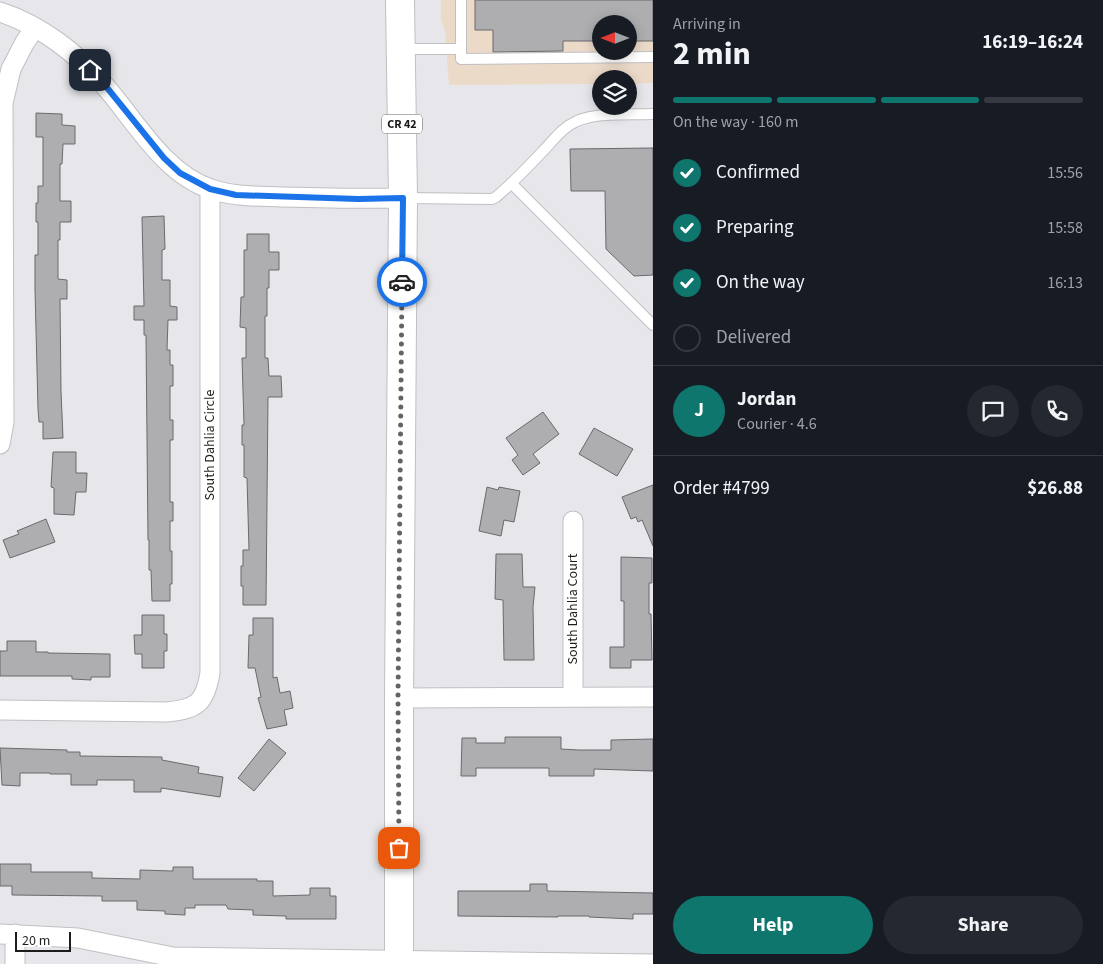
<!DOCTYPE html>
<html lang="en">
<head>
<meta charset="utf-8">
<style>
	:root { --surface:#171b24; --page:#242831; --text:#f1f3f6; --muted:#9ea1a6; --line:#363941; --accent:#0f766e }
	body { margin:0; font-family:"Source Sans 3",sans-serif; background:var(--page); color:var(--text); height:100vh; display:flex; flex-direction:column; font-size:19px; white-space:nowrap }
	* { box-sizing:border-box; margin:0 }
	p { font-size:16px; color:var(--muted) }
	.icon { flex:none; width:28px; height:28px; fill:none; stroke:currentColor; stroke-width:2; stroke-linecap:round; stroke-linejoin:round }
	.map { position:relative; flex:1; overflow:hidden }
	.side { display:flex; flex-direction:column; background:var(--surface); width:450px }
	.side>* { flex:none }
	.needle { width:32px; rotate:270deg }
	.tools { position:absolute; left:592px; top:15px; display:grid; gap:10px }
	.tools a { display:grid; place-items:center; width:45px; height:45px; border-radius:50%; background:var(--surface); box-shadow:0 2px 12px #0003; font-size:25px }
	.scale { position:absolute; left:15px; bottom:12px; width:56px; box-sizing:border-box; padding-left:5px; border:2px solid #1d1d1e; border-top:0; font-size:14px; line-height:18px; white-space:nowrap; color:#1d1d1e; -webkit-text-stroke:4px #fff; paint-order:stroke }
	.pin { position:absolute; display:grid; place-items:center; width:42px; height:42px; color:#fff; margin:-21px; border-radius:10px; box-shadow:0 2px 8px #0006 }
	.courier { position:absolute; display:grid; place-items:center; width:50px; height:50px; margin:-25px; border:4px solid #1a73e8; border-radius:50%; background:#fff; color:#222; box-shadow:0 1px 6px #0007 }
	.head em { font-style:normal; font-weight:700 }
	.head div { display:flex; flex-direction:column-reverse }
	.head { display:flex; align-items:center; justify-content:space-between; height:85px; padding:0 20px }
	h1 { font-size:32px; font-weight:700; line-height:38px }
	.bar { display:grid; grid-template-columns:repeat(4,1fr); gap:8px 5px; align-content:center; height:60px; padding:0 20px }
	.bar i { height:6px; border-radius:4px; background:var(--line) }
	.bar .current { background:var(--accent) }
	.bar p { grid-column:span 4 }
	.line { display:flex; align-items:center; gap:12px; padding:0 20px; border-top:1px solid var(--line) }
	.line div { flex:1 }
	.round { display:grid; place-items:center; flex:none; width:52px; height:52px; border-radius:26px; background:var(--page) }
	ol { padding:0 20px; list-style:none }
	li { display:flex; align-items:center; gap:15px; height:55px }
	li p { margin-inline-start:auto }
	li .icon { padding:5px; border-radius:50%; background:var(--accent); color:#fff; stroke-width:4 }
	li:last-child { color:var(--muted) }
	li i { width:28px; height:28px; border:2px solid var(--line); border-radius:50% }
	.primary-button { display:flex; gap:10px; margin-top:auto; padding:10px 20px }
	.primary-button a { flex:1; height:58px; border-radius:30px; background:var(--accent); color:#fff; font-size:20px; font-weight:700; line-height:58px; text-align:center }
	.primary-button a+a { background:var(--page); color:var(--text) }
	main { display:flex; flex:1; min-height:0 }
	.map>svg:first-child { display:block }
</style>
</head>
<body>
<main>
<div class="map">
<svg width="653" height="964" viewBox="0 0 653 964">
	<rect width="100%" height="100%" fill="#e7e6ea"/>
	<path fill="#ecdac9" fill-rule="evenodd" d="M441,0H653V83L629,84V79H601V84L449,85L445,31L441,20ZM601,24H629V51H601Z"/>
	<path fill="#aeadb0" stroke="#6a696d" d="M475,0H653V41H629V24H601V41H563V51L493,52V30H475Z
		M36,113L62,114V125L75,126V144H63L62,164H60V201H71V222H60V240H58V279L67,280V299H60L61,391L63,438L43,439V422H39L38,409L35,290V255H38V222H36V203H38V186H43V137H36Z
		M653,148V275L634,276L606,249L605,191H571L570,149Z
		M164,216L165,249L162,250V280H170V306L177,307V320H168L167,350H170V365H173V386H170V420H173V440H170V502H173V521H170V551H172V584H170V601H152L151,570H149V540H148L146,335H144V320H134V306H144L142,217Z
		M247,234H269V252H279V270H269V288H267V316H265V358H268L269,376H281L282,397H268L266,605H243V586H241V566H243V550H249L247,478L244,477V445H242V425H244L242,358H246V328L240,327L241,297H244V250H247Z
		M543,412L559,434L533,454L540,463L523,475L512,460L518,455L506,438Z
		M594,428L633,449L617,476L579,454Z
		M53,452H76V473H87L86,492H76L74,515L54,514V488L51,487Z
		M653,485V546L642,520L638,522L636,517L631,519L622,497Z
		M487,487L498,490L499,487L520,491L514,522L504,520L501,536L479,531Z
		M46,519L55,542L10,558L3,540L19,534L17,531Z
		M496,554H522L523,587H535L533,607L534,660H504L503,600L495,599Z
		M621,557L652,558V583H649V614H651L652,660H631V668H610V647H624V601H621Z
		M142,615H164V634H167V651H164V668H142V654H135L134,635H142Z
		M253,618H273V678L277,677L280,693L290,691L293,708L284,710L287,725L267,729L258,698L261,697L255,668H248L249,635H253Z
		M7,641H36V652H48V653L110,654V677H91V680L72,679V676H0V651H7Z
		M505,737H561V749L579,750H611V740L653,739V771L594,769V776H549V768H476V776H461L462,738H476V743H505Z
		M269,739L286,753L254,791L238,778Z
		M0,748L67,750V752H80V756L162,757V760L199,767L198,773L223,777L220,797L161,788V792H134V780H97V785H71V774H50V773H20V786L2,785Z
		M0,864H31V872H92V878L140,879V870L173,871V867H193V879H257V881H273V896L310,895V888H330V896H336V919H286V916L253,915V910L228,909L226,905H195V908H185V915L165,914V911L137,910V901H102V896L12,895V886H0Z
		M530,884H547V891L653,893V914H633V919L589,917V916H558V917L458,916V891H530Z"/>
	<g fill="none" stroke-linecap="round" stroke-linejoin="round">
		<defs>
			<path id="service" d="M461,0V59L653,57
				M402,49H461
				M511,183L653,325
				M404,198L492,199L496,197C513,183 528,167 543,151C554,140 561,128 577,121C600,112 628,115 653,114"/>
			<path id="minor" d="M0,12C40,25 77,53 104,85C136,121 163,173 211,189C233,197 258,196 282,197C322,198 362,199 403,198
				M0,444L4,422L3,103L11,69L25,42L35,28
				M573,521V697
				M399,698L653,697
				M0,710L167,712C197,709 205,703 210,673V189
				M0,934L78,938L173,957L653,964
				M15,964V934"/>
			<path id="primary" d="M399,964V698L403,198L400,0"/>
		</defs>
		<use href="#service" stroke="#c0bfc3" stroke-width="12"/>
		<use href="#minor" stroke="#c0bfc3" stroke-width="21"/>
		<use href="#primary" stroke="#c0bfc3" stroke-width="30"/>
		<use href="#service" stroke="#fff" stroke-width="10"/>
		<use href="#minor" stroke="#fff" stroke-width="19"/>
		<use href="#primary" stroke="#fff" stroke-width="28"/>
	</g>
	<g fill="none" stroke-linecap="round" stroke-linejoin="round">
		<path stroke="#646365" stroke-width="5" stroke-dasharray="0 9" d="M399,848L398,698L402,282"/>
		<path stroke="#1a73e8" stroke-width="6" d="M90,70L104,84L164,158L180,173L210,189L236,195L358,199L403,198L402,282"/>
	</g>
	<g text-anchor="middle" dominant-baseline="central" stroke-width="5" stroke-linejoin="round" paint-order="stroke">
		<rect fill="#fff" stroke="#616162" stroke-width="1" x="382" y="114.5" width="40" height="19" rx="4"/>
		<g font-size="12" font-weight="bold" fill="#1d1d1e">
			<text x="402" y="124">CR 42</text>
		</g>
		<g font-size="14" fill="#1d1d1e" stroke="#fff">
			<text transform="translate(210 445) rotate(-90)">South Dahlia Circle</text>
			<text transform="translate(573 609) rotate(-90)">South Dahlia Court</text>
		</g>
	</g>
</svg>
<div class="tools">
<a><svg class="needle" viewBox="-14 -14 28 28"><path d="M0-13l5 13h-10z" fill="#e53935"/><path d="M0 13l5-13h-10z" fill="#9ea1a6"/></svg></a>
<a><svg class="icon" aria-label="layers" viewBox="0 0 24 24"><path d="M12 4l9 5-9 5-9-5zM3 14l9 5 9-5"/></svg></a>
</div>
<div class="scale">20 m</div>
<div class="pin" style="left:399px;top:848px;background:#ea580c"><svg class="icon" aria-label="bag" viewBox="0 0 24 24"><path d="M5 8h14l-1 12H6zM9 8a3 3 0 0 1 6 0"/></svg></div>
<div class="pin" style="left:90px;top:70px;background:#1f2937"><svg class="icon" aria-label="home" viewBox="0 0 24 24"><path d="M3 11l9-7 9 7M6 9v11h12V9"/></svg></div>
<div class="courier" style="left:402px;top:282px"><svg class="icon" aria-label="car" viewBox="0 0 24 24"><path d="M5 17H2v-5l4-1 3-4h7l3 4 3 1v5h-3M9 17h6M6 11h13"/><circle cx="7" cy="17" r="2"/><circle cx="17" cy="17" r="2"/></svg></div>
</div>
<section class="side">
<div class="head"><div><h1>2 min</h1><p>Arriving in</p></div><em>16:19–16:24</em></div>
<div class="bar"><i class="current"></i><i class="current"></i><i class="current"></i><i></i><p>On the way · 160 m</p></div>
<ol>
<li><svg class="icon" aria-label="check" viewBox="0 0 24 24"><path d="M5 12l5 5 9-10"/></svg>Confirmed<p>15:56</p></li>
<li><svg class="icon" aria-label="check" viewBox="0 0 24 24"><path d="M5 12l5 5 9-10"/></svg>Preparing<p>15:58</p></li>
<li><svg class="icon" aria-label="check" viewBox="0 0 24 24"><path d="M5 12l5 5 9-10"/></svg>On the way<p>16:13</p></li>
<li><i></i>Delivered</li>
</ol>
<div class="line" style="height:90px"><b class="round" style="background:var(--accent);color:#fff">J</b><div><b>Jordan</b><p>Courier · 4.6</p></div><a class="round"><svg class="icon" aria-label="chat" viewBox="0 0 24 24"><path d="M4 5h16v11H9l-5 4z"/></svg></a><a class="round"><svg class="icon" aria-label="phone" viewBox="0 0 24 24"><path d="M5 4h4l2 5-3 2q2 4 5 5l2-3 5 2v4C11 20 4 13 5 4z"/></svg></a></div>
<div class="line" style="height:65px"><div>Order #4799</div><b>$26.88</b></div>
<div class="primary-button"><a>Help</a><a>Share</a></div>
</section>
</main>
</body>
</html>
